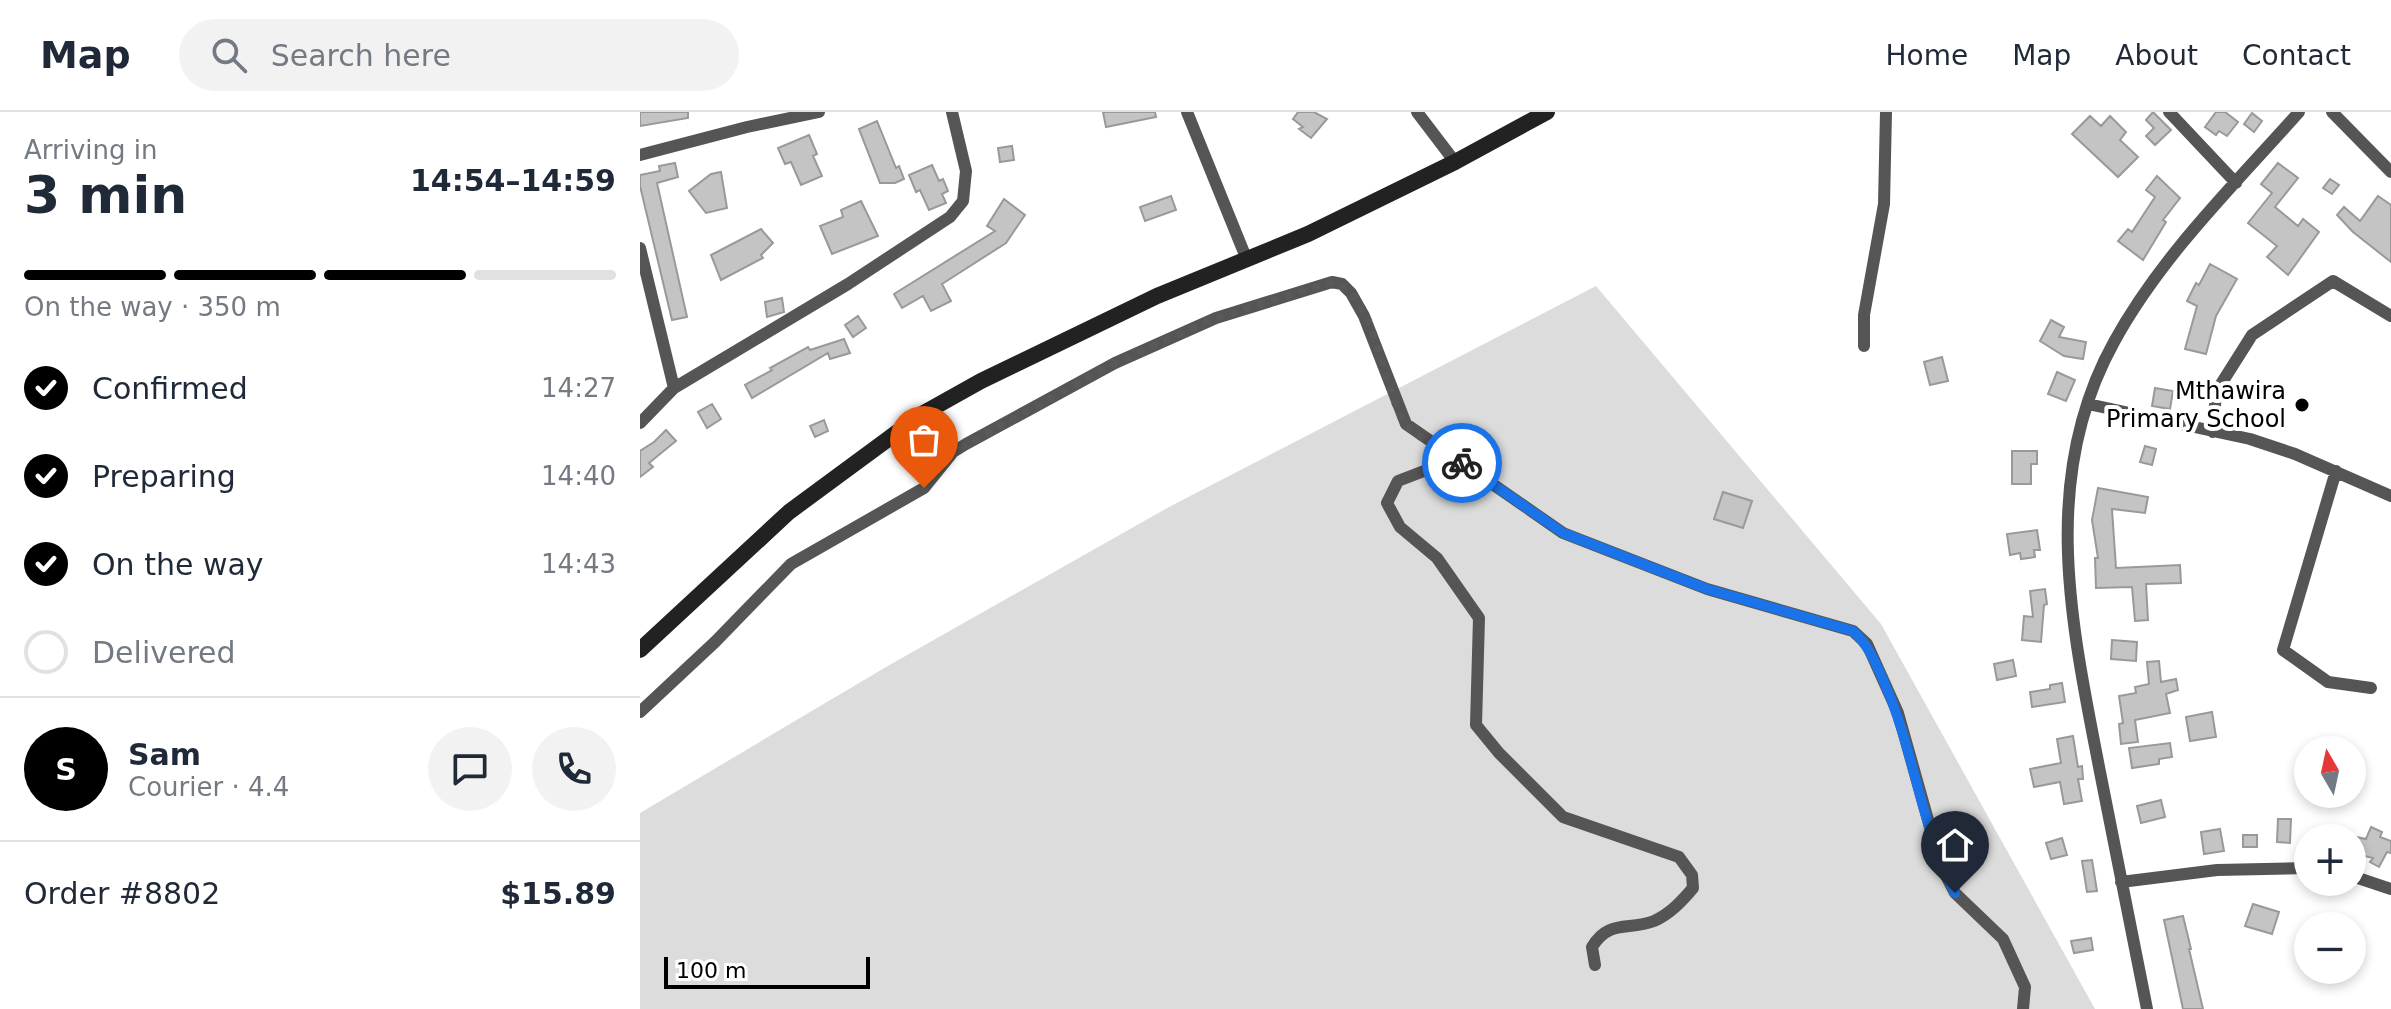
<!DOCTYPE html>
<html lang="en">
<head>
<meta charset="utf-8">
<style>
	:root { --surface:#fff; --page:#f2f2f3; --text:#1f2937; --muted:#747a83; --line:#e0e1e3; --accent:#000 }
	body { margin:0; font-family:"DejaVu Sans",sans-serif; background:var(--page); color:var(--text); height:100vh; display:flex; flex-direction:column; font-size:30px; white-space:nowrap }
	* { box-sizing:border-box; margin:0 }
	p { font-size:26px; color:var(--muted) }
	.icon { flex:none; width:44px; height:44px; fill:none; stroke:currentColor; stroke-width:2; stroke-linecap:round; stroke-linejoin:round }
	.map { position:relative; flex:1; overflow:hidden }
	.details { display:flex; flex-direction:column; background:var(--surface); width:640px }
	.details>* { flex:none }
	.needle { width:52px; rotate:351deg }
	.tools { position:absolute; left:1654px; top:624px; display:grid; gap:16px }
	.tools a { display:grid; place-items:center; width:72px; height:72px; border-radius:50%; background:var(--surface); box-shadow:0 4px 12px #0003; font-size:40px }
	.scale { position:absolute; left:24px; bottom:20px; width:206px; box-sizing:border-box; padding-left:8px; border:4px solid #000; border-top:0; font-size:22px; line-height:28px; white-space:nowrap; color:#000; -webkit-text-stroke:6px #fff; paint-order:stroke }
	.pin { position:absolute; display:grid; place-items:center; width:68px; height:68px; color:#fff; margin:-82px -34px; border-radius:50% 50% 50% 0; rotate:-45deg; box-shadow:0 0 8px #0007 }
	.pin .icon { rotate:45deg }
	.courier { position:absolute; display:grid; place-items:center; width:80px; height:80px; margin:-40px; border:6px solid #1a73e8; border-radius:50%; background:#fff; color:#222; box-shadow:0 2px 10px #0007 }
	.overview em { font-style:normal; font-weight:700 }
	.overview div { display:flex; flex-direction:column-reverse }
	.overview { display:flex; align-items:center; justify-content:space-between; height:136px; padding:0 24px }
	h1 { font-size:52px; font-weight:700; line-height:60px }
	.bar { display:grid; grid-template-columns:repeat(4,1fr); gap:12px 8px; align-content:center; height:96px; padding:0 24px }
	.bar i { height:10px; border-radius:6px; background:var(--line) }
	.bar .on { background:var(--accent) }
	.bar p { grid-column:span 4 }
	.line { display:flex; align-items:center; gap:20px; padding:0 24px; border-top:2px solid var(--line) }
	.line div { flex:1 }
	.round { display:grid; place-items:center; flex:none; width:84px; height:84px; border-radius:42px; background:var(--page) }
	ol { padding:0 24px; list-style:none }
	li { display:flex; align-items:center; gap:24px; height:88px }
	li p { margin-inline-start:auto }
	li .icon { padding:8px; border-radius:50%; background:var(--accent); color:#fff; stroke-width:4 }
	li:last-child { color:var(--muted) }
	li i { width:44px; height:44px; border:4px solid var(--line); border-radius:50% }
	header { display:flex; align-items:center; gap:48px; box-sizing:border-box; height:112px; padding:0 40px; background:var(--surface); border-bottom:2px solid var(--line) }
	header strong { font-size:38px }
	nav { display:flex; gap:44px; margin-inline-start:auto; font-size:28px }
	.search { width:560px; height:72px; background:var(--page); display:flex; align-items:center; gap:20px; box-sizing:border-box; padding:0 28px; border-radius:44px; color:var(--muted); font-size:30px }
	main { display:flex; flex:1; min-height:0 }
	.map>svg:first-child { display:block }
</style>
</head>
<body>
<header>
<strong>Map</strong>
<div class="search"><svg class="icon" aria-label="search" viewBox="0 0 24 24"><circle cx="10" cy="10" r="6"/><path d="M15 15l6 6"/></svg>Search here</div>
<nav><a>Home</a><a>Map</a><a>About</a><a>Contact</a></nav>
</header>
<main>
<section class="details">
<div class="overview"><div><h1>3 min</h1><p>Arriving in</p></div><em>14:54–14:59</em></div>
<div class="bar"><i class="on"></i><i class="on"></i><i class="on"></i><i></i><p>On the way · 350 m</p></div>
<ol>
<li><svg class="icon" aria-label="check" viewBox="0 0 24 24"><path d="M5 12l5 5 9-10"/></svg>Confirmed<p>14:27</p></li>
<li><svg class="icon" aria-label="check" viewBox="0 0 24 24"><path d="M5 12l5 5 9-10"/></svg>Preparing<p>14:40</p></li>
<li><svg class="icon" aria-label="check" viewBox="0 0 24 24"><path d="M5 12l5 5 9-10"/></svg>On the way<p>14:43</p></li>
<li><i></i>Delivered</li>
</ol>
<div class="line" style="height:144px"><b class="round" style="background:var(--accent);color:#fff">S</b><div><b>Sam</b><p>Courier · 4.4</p></div><a class="round"><svg class="icon" aria-label="chat" viewBox="0 0 24 24"><path d="M4 5h16v11H9l-5 4z"/></svg></a><a class="round"><svg class="icon" aria-label="phone" viewBox="0 0 24 24"><path d="M5 4h4l2 5-3 2q2 4 5 5l2-3 5 2v4C11 20 4 13 5 4z"/></svg></a></div>
<div class="line" style="height:104px"><div>Order #8802</div><b>$15.89</b></div>
</section>
<div class="map">
<svg width="1751" height="897" viewBox="0 0 1751 897">
	<rect width="100%" height="100%" fill="#fff"/>
	<path fill="#dcdcdc" d="M956,174L1241,512L1455,897H0V701L246,555L529,395Z"/>
	<path fill="#c4c4c4" stroke="#999" stroke-width="2" d="M0,0H48V6L0,14Z
		M463,0H515L516,5L466,15Z
		M658,0H674L687,7L671,26L659,17L663,15L653,7Z
		M1513,0L1531,18L1515,33L1506,24L1514,16L1506,8Z
		M1576,0H1585L1598,10L1587,24L1579,19L1576,23L1565,15Z
		M1612,1L1622,9L1614,20L1604,12Z
		M1450,4L1461,14L1470,4L1486,20L1480,28L1498,45L1478,65L1432,22Z
		M237,9L256,56L259,54L264,67L255,71H240L219,17Z
		M169,23L177,42L173,44L182,64L161,73L151,50L145,52L138,36Z
		M372,34L374,48L360,50L358,36Z
		M35,51L38,65L17,71L47,205L32,208L0,74V63L20,59L19,54Z
		M1638,51L1658,66L1635,95L1658,114L1663,107L1679,120L1648,163L1627,145L1637,134L1608,111L1632,81L1621,72Z
		M292,53L299,69L303,67L308,79L302,82L306,91L289,98L280,78L276,80L269,63Z
		M81,60L87,96L66,101L49,79L71,62Z
		M1517,64L1540,86L1523,108L1526,110L1503,148L1478,129L1488,117L1492,120L1515,85L1506,78Z
		M1690,67L1699,73L1692,82L1683,76Z
		M531,84L536,98L505,109L500,95Z
		M1738,84L1751,93V150L1713,120L1697,103L1704,95L1720,109Z
		M364,87L385,103L366,131L302,172L311,189L291,199L283,184L262,196L254,182L355,119L347,114Z
		M221,89L238,124L192,142L180,114L203,105L201,98Z
		M121,117L133,131L121,143L123,146L81,168L71,143Z
		M1570,152L1597,167L1576,204L1566,242L1545,237L1557,194L1547,189L1556,171L1559,173Z
		M142,186L144,200L127,205L125,190Z
		M218,204L226,216L213,225L205,213Z
		M1411,208L1424,215L1419,225L1446,230L1443,247L1424,244L1400,229Z
		M204,227L210,241L190,247L188,241L112,286L105,273L132,258L130,256L168,235L170,238Z
		M1302,245L1308,269L1290,273L1284,250Z
		M1417,260L1435,268L1426,289L1408,282Z
		M1515,276L1533,279L1530,297L1512,294Z
		M72,292L81,307L67,316L58,300Z
		M184,308L188,319L175,325L170,314Z
		M26,318L36,329L9,351L13,355L0,365V339L14,330Z
		M1505,334L1516,337L1512,353L1500,350Z
		M1372,339H1397V352H1391V372H1372Z
		M1458,376L1508,385L1505,401L1472,397L1476,456L1540,453L1541,471L1506,472L1508,508L1495,509L1492,475L1456,476L1455,446H1458L1452,408Z
		M1083,380L1112,389L1103,416L1074,407Z
		M1397,418L1400,438H1394L1395,445L1381,447L1380,441L1370,443L1367,422Z
		M1405,477L1407,492L1404,493L1401,530L1382,528L1384,504L1393,505L1390,479Z
		M1472,528L1497,530L1496,549L1471,547Z
		M1373,548L1376,564L1357,568L1354,552Z
		M1519,549L1521,570L1536,567L1538,578L1526,582L1530,601L1495,608L1498,630L1481,632L1479,612L1483,611L1479,584L1496,581L1495,575L1509,572L1507,550Z
		M1422,571L1425,590L1392,595L1390,580L1410,577V573Z
		M1572,600L1576,625L1550,629L1546,605Z
		M1433,624L1438,655L1442,654L1443,667H1438L1442,689L1424,692L1420,670L1394,675L1390,657L1421,651L1417,627Z
		M1530,631L1532,645L1519,647V652L1492,656L1489,636Z
		M1521,688L1525,705L1501,711L1497,694Z
		M1638,707H1651L1650,731L1637,730Z
		M1731,715L1742,720L1740,725L1751,729V741L1747,740L1739,755L1730,750L1733,746L1712,741V724L1726,727Z
		M1580,717L1584,739L1564,742L1561,720Z
		M1603,723H1617V735H1603Z
		M1422,726L1427,743L1411,747L1406,731Z
		M1452,748L1457,779L1447,780L1442,749Z
		M1613,792L1639,800L1632,822L1605,814Z
		M1543,804L1551,837H1549L1563,897H1543L1524,808Z
		M1451,826L1453,838L1434,841L1431,829Z"/>
	<g fill="none" stroke-linecap="round" stroke-linejoin="round">
		<path stroke="#555" stroke-width="12" d="M547,0L607,148
			M777,0L815,50
			M1529,0L1596,71
			M1692,0L1751,60
			M0,43L107,15L179,0
			M0,136L34,276
			M1224,234V203L1244,92L1246,0
			M1448,292L1610,327L1655,342L1751,384
			M0,311L34,276L208,172L310,105L323,89L326,59L312,0
			M1573,320L1576,280L1612,223L1693,169L1751,204
			M815,347L758,369L747,391L760,415L797,446L839,506L836,613L859,641L923,705L1039,745L1052,763L1053,776C1042,789 1030,802 1014,809C988,819 969,807 952,835L955,853
			M1696,359L1643,538L1688,570L1731,576
			M0,600L75,530L151,452L284,376L313,340L326,332L475,251L576,206L692,170L702,172L711,181L724,204L766,312L923,421L1067,477L1213,519L1227,532L1258,601L1301,754L1315,781L1363,827L1385,875L1383,897
			M1712,764L1751,777
			M1481,770L1577,758L1668,756
			M1507,897C1491,818 1476,739 1460,660C1432,515 1398,367 1474,230C1521,144 1594,73 1659,0"/>
		<path stroke="#222" stroke-width="16" d="M0,538L149,400L282,302L341,269L517,184L668,122L815,50L907,0"/>
	</g>
	<g fill="none" stroke-linecap="round" stroke-linejoin="round">
		<path stroke="#595959" stroke-width="8" stroke-dasharray="0 14.4" d="M284,376L313,340L475,251L576,206L692,170C735,179 743,278 765,311C772,321 810,344 822,351"/>
		<path stroke="#1a73e8" stroke-width="10" d="M822,351L923,421L1067,477L1213,519C1229,534 1235,550 1244,570C1274,638 1281,715 1315,781"/>
	</g>
	<circle fill="#000" stroke="#fff" stroke-width="3" cx="1662" cy="293" r="8"/>
	<g text-anchor="middle" dominant-baseline="central" stroke-width="8" stroke-linejoin="round" paint-order="stroke">
		<g font-size="24" fill="#000" stroke="#fff" text-anchor="end">
			<text x="1646" y="279">Mthawira<tspan x="1646" dy="28">Primary School</tspan></text>
		</g>
	</g>
</svg>
<div class="tools">
<a><svg class="needle" viewBox="-14 -14 28 28"><path d="M0-13l5 13h-10z" fill="#e53935"/><path d="M0 13l5-13h-10z" fill="#747a83"/></svg></a>
<a>+</a>
<a>−</a>
</div>
<div class="scale">100 m</div>
<div class="pin" style="left:284px;top:376px;background:#ea580c"><svg class="icon" aria-label="bag" viewBox="0 0 24 24"><path d="M5 8h14l-1 12H6zM9 8a3 3 0 0 1 6 0"/></svg></div>
<div class="pin" style="left:1315px;top:781px;background:#1f2937"><svg class="icon" aria-label="home" viewBox="0 0 24 24"><path d="M3 11l9-7 9 7M6 9v11h12V9"/></svg></div>
<div class="courier" style="left:822px;top:351px"><svg class="icon" aria-label="bike" viewBox="0 0 24 24"><circle cx="6" cy="16" r="4"/><circle cx="18" cy="16" r="4"/><path d="M6 16l4-8h5l3 8M10 8l3 8H6M13 5h3"/></svg></div>
</div>
</main>
</body>
</html>
